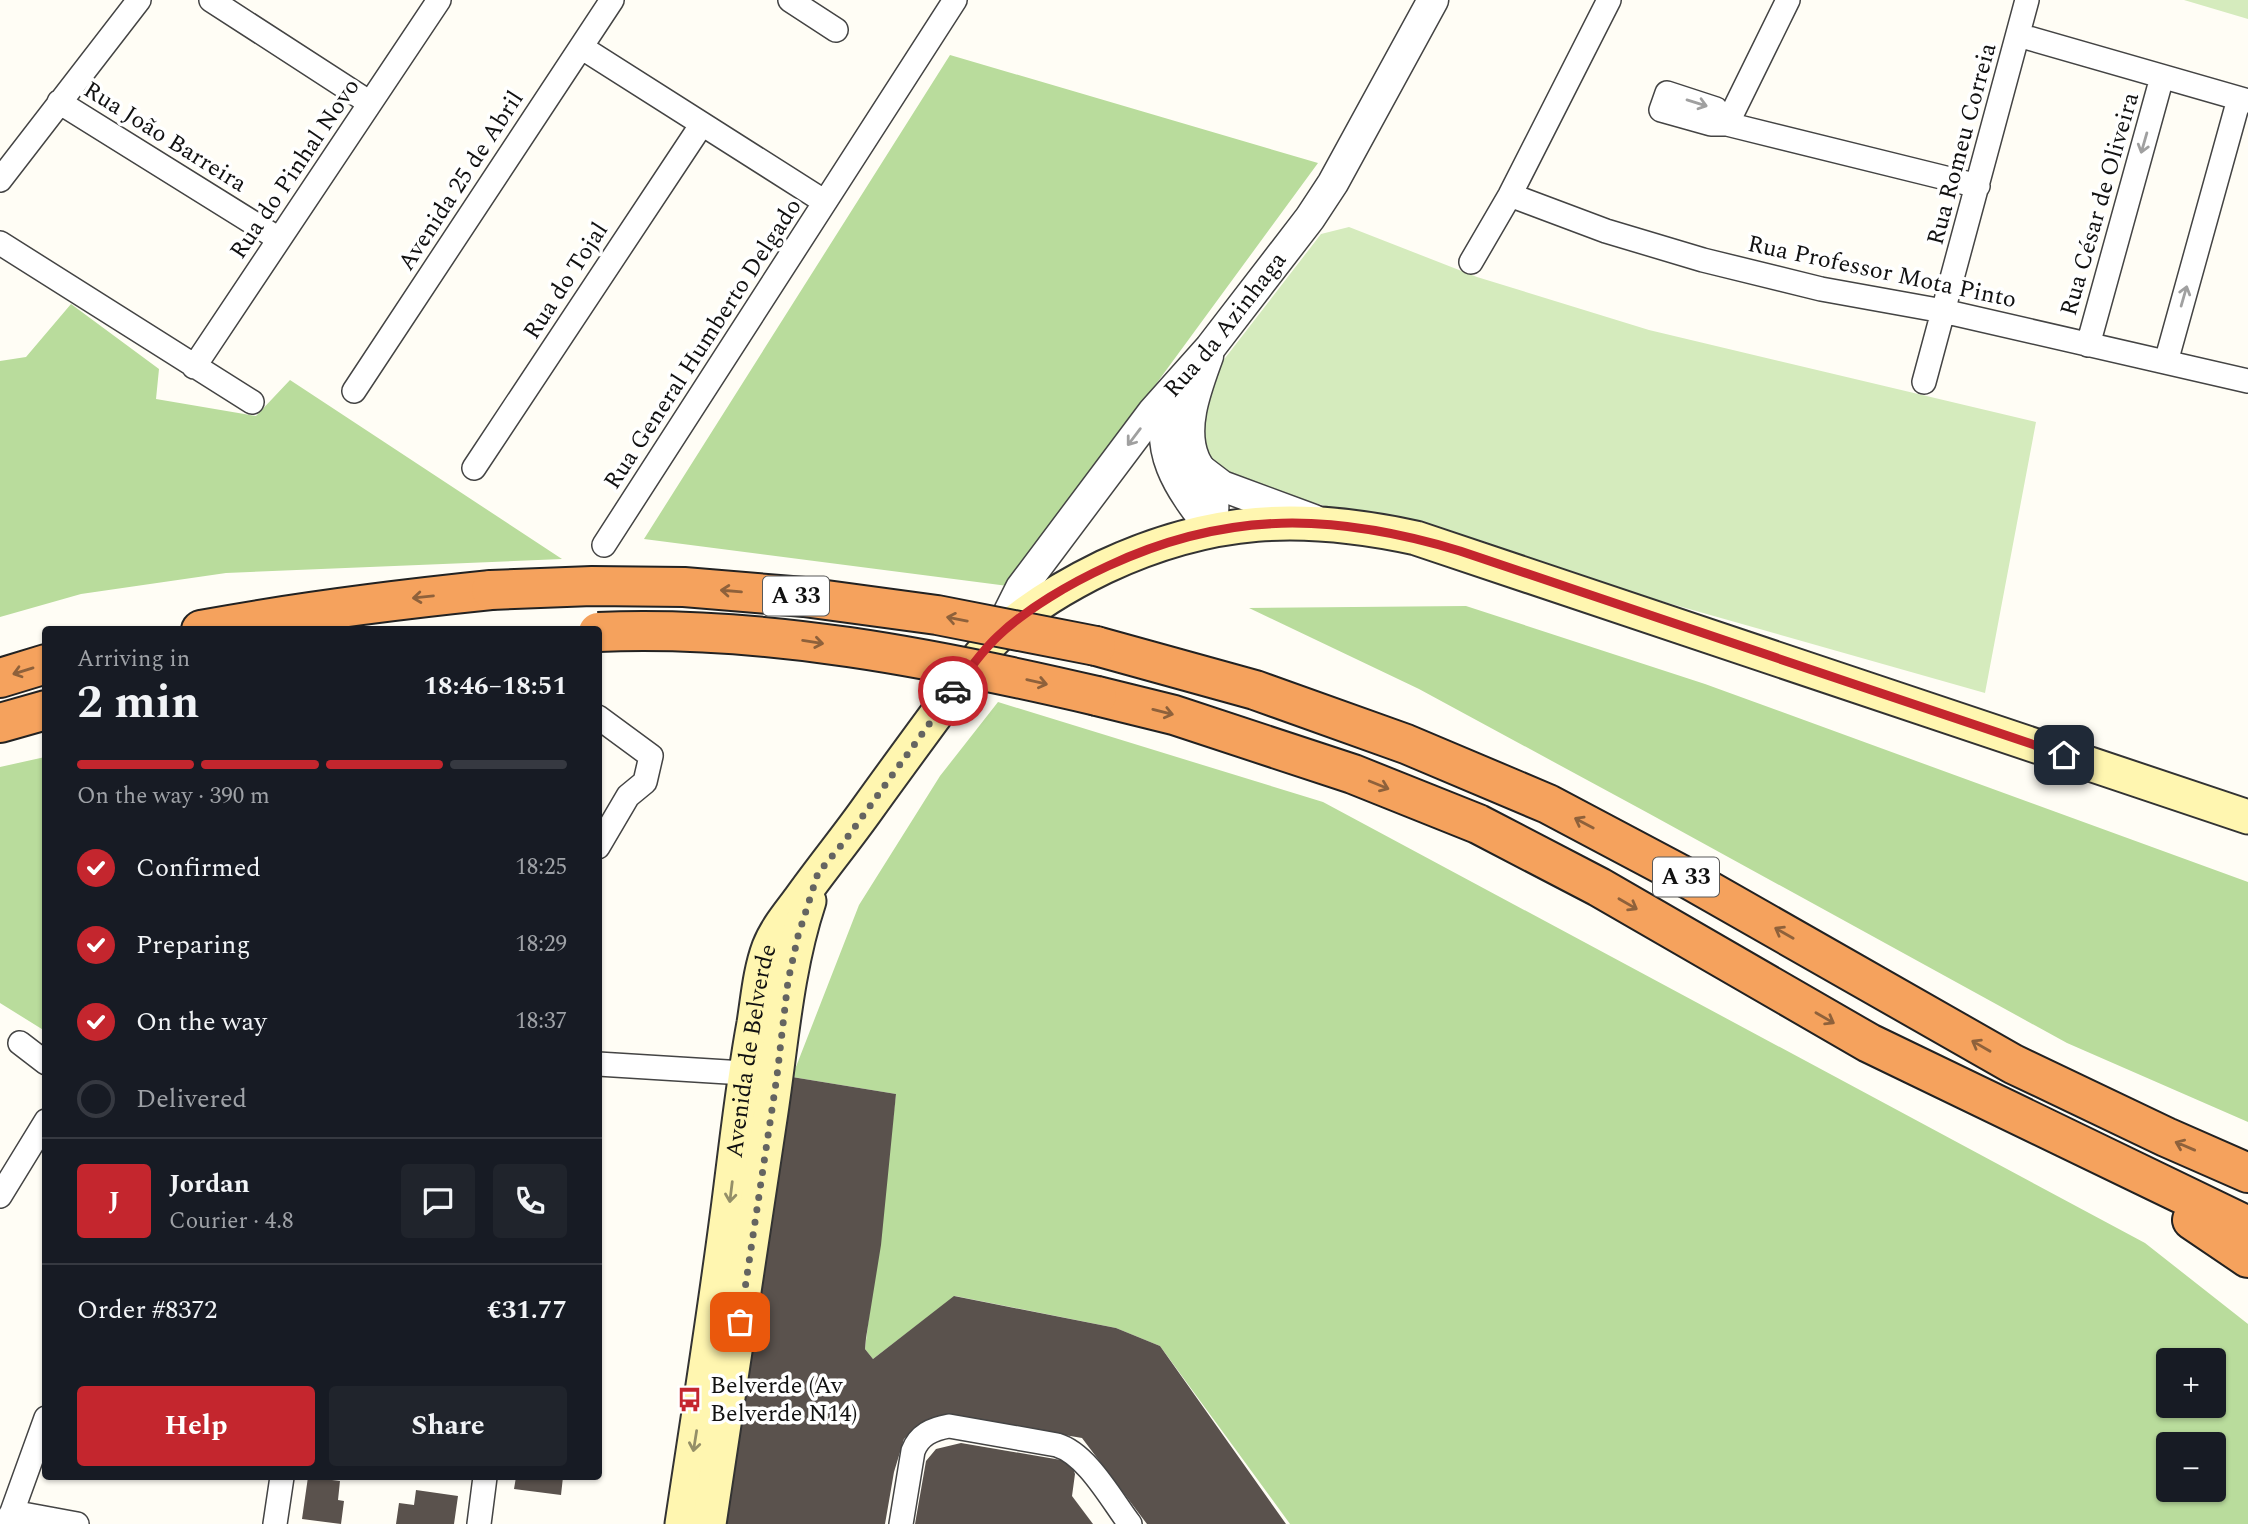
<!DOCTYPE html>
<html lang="en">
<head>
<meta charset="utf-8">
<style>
	:root { --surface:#171b24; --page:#20242c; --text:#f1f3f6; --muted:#9ea1a6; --line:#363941; --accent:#c4262e }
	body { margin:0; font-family:Spectral,serif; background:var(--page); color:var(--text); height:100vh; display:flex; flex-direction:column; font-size:26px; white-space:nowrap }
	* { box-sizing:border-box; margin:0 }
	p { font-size:23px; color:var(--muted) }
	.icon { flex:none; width:38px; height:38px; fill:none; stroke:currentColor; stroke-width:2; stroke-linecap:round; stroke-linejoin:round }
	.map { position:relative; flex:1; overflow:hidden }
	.panel { position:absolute; left:42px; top:626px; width:560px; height:854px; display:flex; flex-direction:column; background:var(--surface); border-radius:7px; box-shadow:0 2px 5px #0004 }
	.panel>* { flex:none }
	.fabs { position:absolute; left:2156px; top:1348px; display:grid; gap:14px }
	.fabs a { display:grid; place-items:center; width:70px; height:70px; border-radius:7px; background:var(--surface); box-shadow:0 2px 5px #0004; font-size:35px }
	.pin { position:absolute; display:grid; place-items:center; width:60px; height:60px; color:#fff; margin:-30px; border-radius:14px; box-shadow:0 4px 10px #0006 }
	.courier { position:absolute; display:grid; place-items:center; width:70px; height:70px; margin:-35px; border:5px solid #c4262e; border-radius:50%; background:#fff; color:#222; box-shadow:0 2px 9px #0007 }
	.summary em { font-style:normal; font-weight:700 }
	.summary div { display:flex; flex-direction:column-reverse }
	.summary { display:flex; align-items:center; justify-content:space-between; height:119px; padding:0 35px }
	h1 { font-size:46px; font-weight:700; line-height:52px }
	.bar { display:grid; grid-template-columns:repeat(4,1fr); gap:10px 7px; align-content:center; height:84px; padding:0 35px }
	.bar i { height:9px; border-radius:5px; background:var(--line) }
	.bar .on { background:var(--accent) }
	.bar p { grid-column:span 4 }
	.line { display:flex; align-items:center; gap:18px; padding:0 35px; border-top:2px solid var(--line) }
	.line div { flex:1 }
	.round { display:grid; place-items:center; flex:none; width:74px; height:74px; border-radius:7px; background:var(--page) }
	ol { padding:0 35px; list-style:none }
	li { display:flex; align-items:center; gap:21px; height:77px }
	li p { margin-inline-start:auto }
	li .icon { padding:7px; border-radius:50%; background:var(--accent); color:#fff; stroke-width:4 }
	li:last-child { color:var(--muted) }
	li i { width:38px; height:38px; border:4px solid var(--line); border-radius:50% }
	.action { display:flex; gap:14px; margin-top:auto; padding:14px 35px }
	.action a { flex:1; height:80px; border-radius:7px; background:var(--accent); color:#fff; font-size:28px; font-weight:700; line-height:80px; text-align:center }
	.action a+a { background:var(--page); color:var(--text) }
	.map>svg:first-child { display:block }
</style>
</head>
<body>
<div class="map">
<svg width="2248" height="1524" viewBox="0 0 2248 1524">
	<rect width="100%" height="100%" fill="#fffdf5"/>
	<path fill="#d5ebbd" d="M2184,0H2248V19Z
		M1349,227L1477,277L1649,330L2036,422L1985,693L1234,480L1214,470L1198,446L1212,375L1321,234Z"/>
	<path fill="#b9dc9c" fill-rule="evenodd" d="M950,55L1318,163L1008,586L644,539Z
		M71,304L159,369L156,399L256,416L290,380L562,559L226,573L81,594L0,617V361L26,357Z
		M1466,606L1705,684L2248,882V1122L2067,1043L1648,813L1419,689L1249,608Z
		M998,702L1323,802L2145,1243L2248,1324V1524H1290L1160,1346L1116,1328L955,1296L873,1359L865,1349L896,1094L792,1077L859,905L940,776ZM2168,1360H2214V1405H2168ZM2168,1444H2214V1489H2168Z
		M45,757H46L45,1031L0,1003V767Z"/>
	<path fill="#5a524d" d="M792,1077L896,1094L881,1245L866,1338L865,1349L873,1359L954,1296L1116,1328L1160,1346L1286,1524H1147L1082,1438L948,1415L935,1418L914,1430L904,1439L894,1472L885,1524H725Z
		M961,1443L1061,1460L1069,1464L1073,1468L1075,1474L1072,1496L1093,1524H915L926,1461L936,1449Z
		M308,1477L340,1481L338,1500L344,1501L341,1524L302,1519Z
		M516,1477H563L561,1495L514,1489Z
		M416,1490L458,1496L454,1524H396L399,1503L414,1505Z"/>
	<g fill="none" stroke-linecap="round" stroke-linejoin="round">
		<defs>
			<path id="minor" d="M211,0L370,103
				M790,0L836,30
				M2018,35L2248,101
				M581,47L825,202L604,545
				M59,102L279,239
				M1727,124L1716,109L1667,93L1661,110L1711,124H1727L1978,186
				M1727,124L1788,0
				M0,180L139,0
				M1510,195L1606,231L1703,260L1821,289L1943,311L2248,381
				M825,202L955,0
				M0,243L252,402
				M1471,262L1510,195L1609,0
				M2088,345L2162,77
				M2166,362L2239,99
				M194,367L439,0
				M1924,382L2027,0
				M354,391L612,0
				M474,468L702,124
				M598,717L651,756L645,782L628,796L598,847
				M20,1043L46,1063
				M598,1064L760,1074
				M0,1196L46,1121
				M12,1512L77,1524
				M5,1524L12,1512L46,1418
				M275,1524L282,1477
				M479,1524L485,1477
				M901,1524L913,1451C919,1435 932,1429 949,1426L1057,1445C1087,1454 1111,1499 1130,1524"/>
			<g id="tertiary">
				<path d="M1208,356C1197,387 1181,426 1194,458C1197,466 1204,474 1208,482C1216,497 1213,513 1212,530"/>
				<path d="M1171,394C1152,451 1178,486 1212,530"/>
				<path d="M1201,470L1222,486L1314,520"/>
				<path id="s1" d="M997,636L1021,588L1153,412L1210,348L1310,218L1333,183L1433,0"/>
			</g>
			<g id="secondary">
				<path id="s2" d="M682,1524C699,1411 717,1299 731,1186C738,1131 744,1077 754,1023C758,998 760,971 769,947C776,929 789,914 800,899C822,868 846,839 868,808C896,769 924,731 952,693C966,674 980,653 997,637C1027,609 1067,585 1104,567C1211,517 1301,513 1416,538L2248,817"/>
				<path d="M709,1524C729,1391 749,1258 769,1125C781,1050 785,974 809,901"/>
			</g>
			<path id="motorway" d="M201,630C298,612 394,600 491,590
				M1096,646L1255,690L1406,744L1548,804L1678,873L2013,1064L2166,1137L2248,1173
				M0,678L46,664
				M1097,696L1174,715L1353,774L1478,824L1599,887L1869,1043L2248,1226
				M0,723L46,710
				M2192,1220L2248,1258"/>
		</defs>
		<use href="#minor" stroke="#444" stroke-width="26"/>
		<use href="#tertiary" stroke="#444" stroke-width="33"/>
		<use href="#secondary" stroke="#333" stroke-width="37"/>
		<use href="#motorway" stroke="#222" stroke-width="42"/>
		<use href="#minor" stroke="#fff" stroke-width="23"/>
		<use href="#tertiary" stroke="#fff" stroke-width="30"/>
		<use href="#secondary" stroke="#fff6b0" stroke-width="33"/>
		<use href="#motorway" stroke="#f5a25d" stroke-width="38"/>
		<defs>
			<path id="motorway-bridge" d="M491,590L592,586L684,587L804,597L937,615L1096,646
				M598,632C766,625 934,658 1097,696"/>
		</defs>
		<use href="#motorway-bridge" stroke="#222" stroke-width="42" stroke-linecap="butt"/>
		<use href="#motorway-bridge" stroke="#f5a25d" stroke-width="38"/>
	</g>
	<defs><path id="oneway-shaft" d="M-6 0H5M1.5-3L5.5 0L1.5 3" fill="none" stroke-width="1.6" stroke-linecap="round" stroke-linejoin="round" transform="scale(1.75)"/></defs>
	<g stroke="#a0a0a0">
		<use href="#oneway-shaft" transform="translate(1697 103) rotate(17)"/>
		<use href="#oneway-shaft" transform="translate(2144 143) rotate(106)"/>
		<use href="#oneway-shaft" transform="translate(2184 296) rotate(-74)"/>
		<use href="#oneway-shaft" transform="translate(1134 437) rotate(127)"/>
	</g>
	<g stroke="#8e613b">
		<use href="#oneway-shaft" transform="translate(731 591) rotate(-175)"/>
		<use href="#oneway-shaft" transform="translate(423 597) rotate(174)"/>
		<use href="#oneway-shaft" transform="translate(957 619) rotate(-169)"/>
		<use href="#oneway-shaft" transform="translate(813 642) rotate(9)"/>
		<use href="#oneway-shaft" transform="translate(23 671) rotate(163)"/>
		<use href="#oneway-shaft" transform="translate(1037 682) rotate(13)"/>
		<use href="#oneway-shaft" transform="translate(1163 712) rotate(14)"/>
		<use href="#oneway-shaft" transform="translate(1379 785) rotate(22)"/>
		<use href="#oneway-shaft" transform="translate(1584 823) rotate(-152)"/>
		<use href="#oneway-shaft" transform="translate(1628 904) rotate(30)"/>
		<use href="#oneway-shaft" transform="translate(1784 933) rotate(-150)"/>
		<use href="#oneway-shaft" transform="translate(1825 1018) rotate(30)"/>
		<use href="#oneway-shaft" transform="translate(1981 1046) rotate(-150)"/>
		<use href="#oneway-shaft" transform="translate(2185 1146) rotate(-157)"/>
	</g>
	<g stroke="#948f68">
		<use href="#oneway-shaft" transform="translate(731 1192) rotate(97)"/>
		<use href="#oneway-shaft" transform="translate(695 1441) rotate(99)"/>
	</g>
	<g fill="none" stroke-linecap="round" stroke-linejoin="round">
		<path stroke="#646461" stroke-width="7" stroke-dasharray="0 12.6" d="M740,1322L777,1076L788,981L798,936L818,873L844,842L953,691"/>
		<path stroke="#c4262e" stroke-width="9" d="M953,691C967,673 980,653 997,637C1026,609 1071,583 1108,566C1228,510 1334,513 1460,551L2064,755"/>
	</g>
	<defs>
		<symbol id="bus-bare" viewBox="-9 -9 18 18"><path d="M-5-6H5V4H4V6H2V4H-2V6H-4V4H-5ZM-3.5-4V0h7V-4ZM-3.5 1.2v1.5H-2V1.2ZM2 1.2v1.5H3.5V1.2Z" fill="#c4262e" stroke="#fff" stroke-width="2.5" paint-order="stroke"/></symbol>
	</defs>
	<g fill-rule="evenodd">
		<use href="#bus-bare" x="672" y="1382" width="35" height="35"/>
	</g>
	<g text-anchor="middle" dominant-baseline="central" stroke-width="7" stroke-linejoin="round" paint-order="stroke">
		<g fill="#fff" stroke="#585858" stroke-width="2">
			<rect x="763" y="576.5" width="66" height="39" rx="5"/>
			<rect x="1653" y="857.5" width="66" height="39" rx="5"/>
		</g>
		<g font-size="23" font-weight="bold" fill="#111">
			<text x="796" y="596">A 33</text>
			<text x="1686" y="877">A 33</text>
		</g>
		<g font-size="24" fill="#111" stroke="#fff">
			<text transform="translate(165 137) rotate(32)">Rua João Barreira</text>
			<text transform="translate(1962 144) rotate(-75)">Rua Romeu Correia</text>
			<text transform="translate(295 169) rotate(-56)">Rua do Pinhal Novo</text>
			<text transform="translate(461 181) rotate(-57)">Avenida 25 de Abril</text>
			<text transform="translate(2100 204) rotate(-74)">Rua César de Oliveira</text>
			<text transform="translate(1882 272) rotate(12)">Rua Professor Mota Pinto</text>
			<text transform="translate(566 281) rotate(-57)">Rua do Tojal</text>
			<text stroke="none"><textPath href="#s1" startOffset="387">Rua da Azinhaga</textPath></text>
			<text transform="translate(703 344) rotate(-57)">Rua General Humberto Delgado</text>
			<text stroke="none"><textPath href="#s2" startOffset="478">Avenida de Belverde</textPath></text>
		</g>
		<g font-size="24" fill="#111" stroke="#fff" text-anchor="start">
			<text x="710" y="1386">Belverde (Av<tspan x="710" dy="28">Belverde N14)</tspan></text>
		</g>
	</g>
</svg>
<div class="fabs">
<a>+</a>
<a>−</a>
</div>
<div class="pin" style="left:740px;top:1322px;background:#ea580c"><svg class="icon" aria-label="bag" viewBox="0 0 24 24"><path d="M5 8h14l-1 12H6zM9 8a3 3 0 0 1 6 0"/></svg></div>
<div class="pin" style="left:2064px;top:755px;background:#1f2937"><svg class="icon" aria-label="home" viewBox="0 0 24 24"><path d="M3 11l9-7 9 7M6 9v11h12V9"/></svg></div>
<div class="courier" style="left:953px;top:691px"><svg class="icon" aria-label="car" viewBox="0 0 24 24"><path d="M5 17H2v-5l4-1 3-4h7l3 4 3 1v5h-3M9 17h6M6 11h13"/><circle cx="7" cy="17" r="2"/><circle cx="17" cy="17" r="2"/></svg></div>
<section class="panel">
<div class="summary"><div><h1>2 min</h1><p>Arriving in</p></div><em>18:46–18:51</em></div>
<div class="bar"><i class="on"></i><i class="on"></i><i class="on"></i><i></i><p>On the way · 390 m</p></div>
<ol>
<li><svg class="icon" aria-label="check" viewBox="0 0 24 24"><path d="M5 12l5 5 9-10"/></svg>Confirmed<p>18:25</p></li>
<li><svg class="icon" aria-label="check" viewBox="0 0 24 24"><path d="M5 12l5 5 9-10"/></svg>Preparing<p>18:29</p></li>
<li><svg class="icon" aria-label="check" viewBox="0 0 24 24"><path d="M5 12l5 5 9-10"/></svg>On the way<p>18:37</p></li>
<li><i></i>Delivered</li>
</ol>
<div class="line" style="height:126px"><b class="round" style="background:var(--accent);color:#fff">J</b><div><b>Jordan</b><p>Courier · 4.8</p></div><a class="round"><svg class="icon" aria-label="chat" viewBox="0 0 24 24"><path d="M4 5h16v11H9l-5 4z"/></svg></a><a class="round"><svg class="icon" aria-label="phone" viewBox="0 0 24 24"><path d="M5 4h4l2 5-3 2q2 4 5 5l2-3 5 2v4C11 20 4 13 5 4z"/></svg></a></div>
<div class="line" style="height:91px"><div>Order #8372</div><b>€31.77</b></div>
<div class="action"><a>Help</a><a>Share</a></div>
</section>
</div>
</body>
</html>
